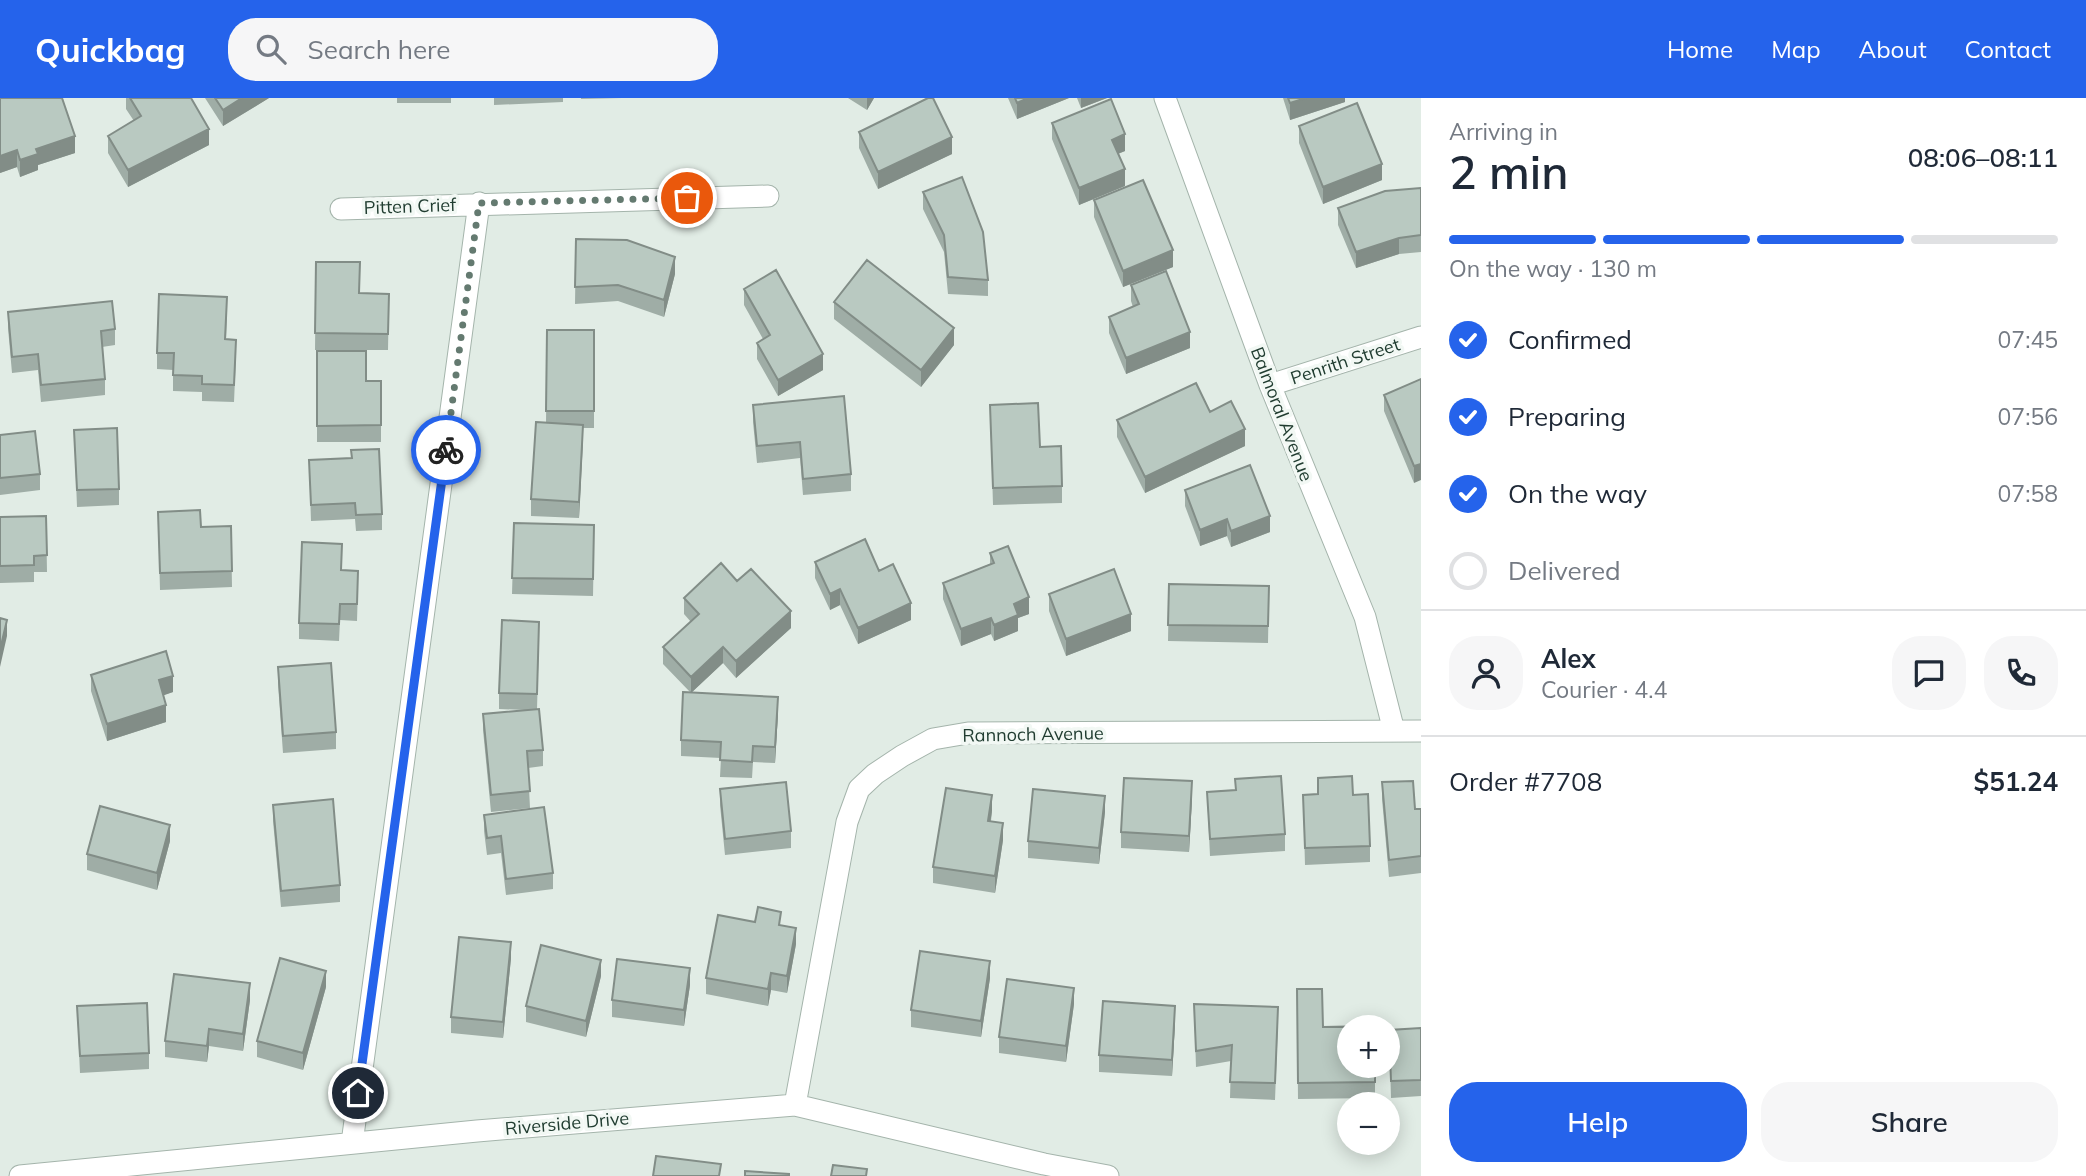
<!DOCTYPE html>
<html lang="en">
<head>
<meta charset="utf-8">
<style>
	:root { --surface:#fff; --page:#f6f6f7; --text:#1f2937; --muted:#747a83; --line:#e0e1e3; --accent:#2563eb }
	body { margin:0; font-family:Mulish,sans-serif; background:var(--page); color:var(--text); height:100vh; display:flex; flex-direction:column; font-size:26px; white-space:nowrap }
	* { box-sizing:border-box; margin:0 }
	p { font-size:23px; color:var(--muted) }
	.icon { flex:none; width:38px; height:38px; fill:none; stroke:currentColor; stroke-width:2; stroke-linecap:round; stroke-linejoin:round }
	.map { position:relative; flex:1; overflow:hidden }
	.side { display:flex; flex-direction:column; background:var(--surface); width:665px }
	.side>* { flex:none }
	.buttons { position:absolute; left:1337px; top:917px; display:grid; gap:14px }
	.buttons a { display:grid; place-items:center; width:63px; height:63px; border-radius:50%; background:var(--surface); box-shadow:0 4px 18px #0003; font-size:35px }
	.pin { position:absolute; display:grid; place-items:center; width:60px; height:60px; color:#fff; margin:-30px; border:4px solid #fff; border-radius:50%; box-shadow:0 2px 7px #0007 }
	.courier { position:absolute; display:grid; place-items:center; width:70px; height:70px; margin:-35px; border:5px solid #2563eb; border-radius:50%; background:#fff; color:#222; box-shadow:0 2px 9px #0007 }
	.head em { font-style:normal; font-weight:600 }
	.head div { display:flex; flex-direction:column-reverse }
	.head { display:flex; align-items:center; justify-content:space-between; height:119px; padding:0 28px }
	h1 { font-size:46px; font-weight:600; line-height:52px }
	.bar { display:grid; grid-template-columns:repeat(4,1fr); gap:10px 7px; align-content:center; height:84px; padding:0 28px }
	.bar i { height:9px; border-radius:5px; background:var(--line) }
	.bar .selected { background:var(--accent) }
	.bar p { grid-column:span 4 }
	.line { display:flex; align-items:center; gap:18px; padding:0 28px; border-top:2px solid var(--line) }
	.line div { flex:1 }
	.round { display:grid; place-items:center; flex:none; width:74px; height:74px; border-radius:28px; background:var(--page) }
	ol { padding:0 28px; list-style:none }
	li { display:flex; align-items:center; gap:21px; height:77px }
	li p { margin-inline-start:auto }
	li .icon { padding:7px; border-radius:50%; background:var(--accent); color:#fff; stroke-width:4 }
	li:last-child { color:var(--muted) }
	li i { width:38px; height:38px; border:4px solid var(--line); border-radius:50% }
	.primary-button { display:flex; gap:14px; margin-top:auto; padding:14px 28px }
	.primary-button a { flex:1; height:80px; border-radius:28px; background:var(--accent); color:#fff; font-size:28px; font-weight:600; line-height:80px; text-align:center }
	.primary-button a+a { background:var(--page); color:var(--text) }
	header { display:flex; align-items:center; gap:42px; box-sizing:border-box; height:98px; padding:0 35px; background:var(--accent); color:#fff }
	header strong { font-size:33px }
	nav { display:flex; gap:38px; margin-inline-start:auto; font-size:24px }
	.search { width:490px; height:63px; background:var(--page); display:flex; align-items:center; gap:18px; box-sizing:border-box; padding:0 24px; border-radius:28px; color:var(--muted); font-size:26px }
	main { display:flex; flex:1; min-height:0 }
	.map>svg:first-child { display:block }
</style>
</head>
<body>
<header>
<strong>Quickbag</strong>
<div class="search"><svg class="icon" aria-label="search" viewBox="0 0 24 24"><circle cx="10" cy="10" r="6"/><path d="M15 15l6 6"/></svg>Search here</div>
<nav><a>Home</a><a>Map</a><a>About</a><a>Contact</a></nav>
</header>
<main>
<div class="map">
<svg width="1421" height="1078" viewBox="0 0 1421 1078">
	<rect width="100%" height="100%" fill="#e1ece5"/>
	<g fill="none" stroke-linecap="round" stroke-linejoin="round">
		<defs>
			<path id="street" d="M1165,0L1270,287L1365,519L1394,633
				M341,111L768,98
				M1270,287L1421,239
				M795,1007L847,724L859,691L875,676L902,658L933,641L968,635L1421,633
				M352,1045L479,105
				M20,1078L477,1033L795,1007L1044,1066L1108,1078"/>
		</defs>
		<use href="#street" stroke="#a4b4ab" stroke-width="23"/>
		<use href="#street" stroke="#fff" stroke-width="21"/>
	</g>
	<path fill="#9fada6" d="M0,0L75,55L38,67V72L20,79L17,69L0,75Z
		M126,0H179L209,47L128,89L108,55V38L134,23L126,11Z
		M205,0H269L223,28Z
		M397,0H451V5H397Z
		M494,0H563V4L494,7Z
		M581,0H622L581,1Z
		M848,0H874L867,12Z
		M1008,0H1069L1017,21Z
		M1077,0H1107L1081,10Z
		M1283,0H1345V4L1290,22Z
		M1052,25L1125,53L1118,56L1125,88L1079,107L1052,41Z
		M1299,28L1382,82L1323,106L1299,45Z
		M859,34L952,56L878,91L859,50Z
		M1421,90V154L1399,156L1356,170L1338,127V110Z
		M923,94L988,182V198L948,196L944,154L923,111Z
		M1094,102L1173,169L1123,189L1094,119Z
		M576,141L675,176L664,219L618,203L575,206Z
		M316,164L360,195L389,196L388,252H315Z
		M1131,187L1190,250L1126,276L1109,235V219L1133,209L1131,203Z
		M744,191L823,272L778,298L757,261V245L763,241L744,207Z
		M834,204L954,247L921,289L834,221Z
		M8,214L115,231V247L102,249L105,281V297L41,304L38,272L12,275L8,230Z
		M227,215L226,241L236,258L234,304L202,303V294L173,293V272L157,271V255Z
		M547,232H594V330H583L579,420L531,418V401L546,325Z
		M317,253L366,283H381V344H317Z
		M1421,281L1414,385L1384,313V297Z
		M753,307L851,376V393L803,397L800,360L757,365L753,324Z
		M990,307L1040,349L1062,388V405L993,407Z
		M1210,314L1245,348L1145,395L1117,339V322Z
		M74,332L119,391V407L77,409Z
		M0,337L40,376V392L0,397Z
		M351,360L382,416V432L356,433L355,421L311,423L309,362Z
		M1185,392L1270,434L1231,449L1227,438L1200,448L1185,408Z
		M158,414L201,429L231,428L232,489L160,492Z
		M46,418L47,474H34V484L0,485V419Z
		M514,425L594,443L593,498L512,496Z
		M990,455L1029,516L1018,520V533L994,543L991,536L961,548L943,501V485L990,466Z
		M815,464L879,473L911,522L858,546L840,507L830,512L815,480Z
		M341,472L358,489L357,523L340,522L339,543L299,541V525Z
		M737,483L791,530L736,580L723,565L692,594L778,615L775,665L753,664L752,680L720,679L721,660L681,658V642L690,594L663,566V549L691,524L684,516V500Z
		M1169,486L1269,488L1268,545L1168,543Z
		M1049,496L1131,533L1066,558L1049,513Z
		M539,540L537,611L543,652V668L528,670L530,710L491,714L483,632V616L525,612L499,611V595Z
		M278,569L336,634V651L283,655L278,586Z
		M91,577L173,594L163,597L166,624L107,643L91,593Z
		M1318,680L1353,697L1370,748V764L1305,767L1303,697L1318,696Z
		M1235,681L1285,736V753L1210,758L1207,694L1235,692Z
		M1382,684L1415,711H1421V775L1389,779L1382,701Z
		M720,691L791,733V750L725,757L720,707Z
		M1192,700L1189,754L1121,750V734Z
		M273,707L340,787V804L281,809L273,723Z
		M992,713L991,723L1003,742L995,795L933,785V769Z
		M1105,714L1099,766L1028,760V743Z
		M484,717L553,775V791L506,797L501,755L487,757L484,733Z
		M170,743L157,792L87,772V756Z
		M755,824L781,827L796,846L787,895L771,892L768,908L706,896V880Z
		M511,860L503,940L451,935V919Z
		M601,878L586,939L526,924V908Z
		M990,880L981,939L911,929V912Z
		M690,887L684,928L612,919V902Z
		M326,889L303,972L257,959V943Z
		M1297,891L1323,929L1375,968V1000L1298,1001Z
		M250,902L243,953L209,948L207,964L165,959V943Z
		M1074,906L1066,964L999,955V939Z
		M1194,906L1278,925L1275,1002L1230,1000L1231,963L1196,969Z
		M77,908L149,955V971L80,975Z
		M1175,925L1172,978L1099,974V957Z
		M1421,930V998L1391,1000L1389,932Z"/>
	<path fill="#828d87" d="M242,0H269L223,28V12Z
		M867,0H874L867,12Z
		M1028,0H1069L1017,21V5Z
		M1081,0H1107L1081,10Z
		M1306,0H1345V4L1290,22V5Z
		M209,31V47L128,89V72Z
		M1125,36V53L1112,58V42Z
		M75,38V55L38,67V72L20,79V62L36,51Z
		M952,39V56L878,91V74Z
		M17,52V69L0,75V58Z
		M1382,66V82L1323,106V89Z
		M1125,71V88L1079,107V90Z
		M1399,140V156L1356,170V154Z
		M1173,152V169L1123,189V173Z
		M675,159V176L664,219V202Z
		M954,230V247L921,289V272Z
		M1190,234V250L1126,276V260Z
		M823,256V272L778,298V282Z
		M583,327V343L579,420V404Z
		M1245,331V348L1145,395V379Z
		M1421,366V382L1414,385V368Z
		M1270,418V434L1231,449V433Z
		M1227,421V438L1200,448V432Z
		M840,491V507L830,512V496Z
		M1029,499V516L1018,520V533L994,543V527L1014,506Z
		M911,505V522L858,546V530Z
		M791,513V530L736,580V563Z
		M1131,516V533L1066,558V541Z
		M991,520V536L961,548V531Z
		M7,522V538L0,569V552Z
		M723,549V565L691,595V579Z
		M173,578V594L159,599V582Z
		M778,599V615L775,665V649Z
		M166,607V624L107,643V626Z
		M1192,683V700L1189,754V738Z
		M992,697V713L988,739V723Z
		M1105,698V714L1099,766V750Z
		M1003,725V742L995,795V778Z
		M170,727V743L157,792V775Z
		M796,830V846L787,895V878Z
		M511,844V860L503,940V924Z
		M601,862V878L586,939V923Z
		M990,863V880L981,939V923Z
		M690,870V887L684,928V912Z
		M326,873V889L303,972V955Z
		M771,875V892L768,908V891Z
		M250,885V902L243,953V936Z
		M1074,890V906L1066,964V948Z
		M1175,908V925L1172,978V962Z
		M209,931V948L207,964V948Z"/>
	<path fill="#b9c9c1" stroke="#828d87" stroke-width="2" d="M0,0H62L75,38L36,51L38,56L20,62L17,52L0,58Z
		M130,0H191L209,31L128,72L108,38L141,18Z
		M215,0H242L223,12Z
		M928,0H933L952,39L878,74L859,34Z
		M1015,0H1028L1017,5Z
		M1288,0H1306L1290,5Z
		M1111,1L1125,36L1112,42L1125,71L1079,90L1052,25Z
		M1357,5L1382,66L1323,89L1299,28Z
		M962,79L983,134L988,182L948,179L944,137L923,94Z
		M1143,82L1173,152L1123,173L1094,102Z
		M1421,90V137L1399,140L1356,154L1338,110L1385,93Z
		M576,141L627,142L675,159L664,202L618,187L575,189Z
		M867,162L954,230L921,272L834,204Z
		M316,164H360L359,195L389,196L388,236L315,235Z
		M776,172L823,256L778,282L757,245L770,237L744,191Z
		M1166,173L1190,234L1126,260L1109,219L1139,206L1131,187Z
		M159,196L227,199L225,241L236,242L234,287L202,286V278L173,277L174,255H157Z
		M112,203L115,231L101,233L105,281L41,287L38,256L12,259L8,214Z
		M547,232H594V313H546Z
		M317,253H366V283H381V327L317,328Z
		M1421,281V366L1414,368L1384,297Z
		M1196,285L1210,314L1231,303L1245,331L1145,379L1117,322Z
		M844,298L851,376L803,381L800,344L757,348L753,307Z
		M1038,305L1040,349L1061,348L1062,388L993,390L990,307Z
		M536,324L583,327L579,404L531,401Z
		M117,330L119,391L77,392L74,332Z
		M35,333L40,376L0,380V337Z
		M379,351L382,416L356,417L355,405L311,407L309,362L352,360L351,352Z
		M1250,367L1270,418L1231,433L1227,421L1200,432L1185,392Z
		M200,412L201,429L231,428L232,473L160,475L158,414Z
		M46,418L47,457L34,458V467L0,468V419Z
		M514,425L594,427L593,481L512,480Z
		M865,441L879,473L893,466L911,505L858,530L840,491L830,496L815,464Z
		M302,444L342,446L341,472L358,473L357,506H340L339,526L299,525Z
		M1008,448L1029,499L1014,506L1018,517L994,527L991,520L961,531L943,485L994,465L990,455Z
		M721,465L737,483L751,471L791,513L736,563L723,549L691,579L663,549L699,516L684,500Z
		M1114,471L1131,516L1066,541L1049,496Z
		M1169,486L1269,488L1268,528L1168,527Z
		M0,520L7,522L0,552Z
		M502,522L539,524L537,596L499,595Z
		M166,553L173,578L159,582L166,607L107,626L91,577Z
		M331,565L336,634L283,638L278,569Z
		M683,594L778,599L775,649L753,648L752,664L720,662L721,644L681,642Z
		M539,611L543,652L527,653L530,693L491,697L483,616Z
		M1281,678L1285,736L1210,741L1207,694L1236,692L1235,681Z
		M1352,678L1353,697L1368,696L1370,748L1305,750L1303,697L1318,696V680Z
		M1124,680L1192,683L1189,738L1121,734Z
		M1413,683L1415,711H1421V758L1389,762L1382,684Z
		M786,684L791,733L725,741L720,691Z
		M946,690L992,697L988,723L1003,725L995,778L933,769Z
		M1033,691L1105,698L1099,750L1028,743Z
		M333,701L340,787L281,793L273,707Z
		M100,708L170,727L157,775L87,756Z
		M544,709L553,775L506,781L501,738L487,740L484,717Z
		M758,809L781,814L779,827L796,830L787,878L771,875L768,891L706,880L718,817L755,824Z
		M459,839L511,844L503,924L451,919Z
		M541,847L601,862L586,923L526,908Z
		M920,853L990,863L981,923L911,912Z
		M280,860L326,873L303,955L257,943Z
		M617,861L690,870L684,912L612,902Z
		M174,876L250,885L243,936L209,931L207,948L165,943Z
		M1007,881L1074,890L1066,948L999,939Z
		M1297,891H1322L1323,929L1375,928V929H1349V968H1375V984L1298,985Z
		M1103,903L1175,908L1172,962L1099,957Z
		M147,905L149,955L80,958L77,908Z
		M1194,906L1278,909L1275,985L1230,984L1232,947L1196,953Z
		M1421,930V982L1391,983L1389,932Z
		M656,1058L721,1066L719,1078H653Z
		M833,1067L867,1071L866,1078H831Z
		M745,1073L789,1076V1078H745Z"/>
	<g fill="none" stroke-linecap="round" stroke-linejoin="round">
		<path stroke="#647a70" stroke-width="7" stroke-dasharray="0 12.6" d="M446,352L479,105L687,100"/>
		<path stroke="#2563eb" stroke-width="9" d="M358,995L446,352"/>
	</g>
	<g text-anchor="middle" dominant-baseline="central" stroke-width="7" stroke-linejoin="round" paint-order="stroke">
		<g font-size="18" fill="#213d31" stroke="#f2f8f4">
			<text transform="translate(410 108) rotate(-2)">Pitten Crief</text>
			<text transform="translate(1345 263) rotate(-18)">Penrith Street</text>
			<text transform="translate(1282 316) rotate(69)">Balmoral Avenue</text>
			<text transform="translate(1033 636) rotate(-1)">Rannoch Avenue</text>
			<text transform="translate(567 1025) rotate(-5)">Riverside Drive</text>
		</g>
	</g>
</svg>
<div class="buttons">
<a>+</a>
<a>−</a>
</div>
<div class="pin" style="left:687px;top:100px;background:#ea580c"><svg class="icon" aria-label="bag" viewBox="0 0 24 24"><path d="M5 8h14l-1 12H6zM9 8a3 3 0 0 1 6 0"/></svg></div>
<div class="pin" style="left:358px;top:995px;background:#1f2937"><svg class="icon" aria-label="home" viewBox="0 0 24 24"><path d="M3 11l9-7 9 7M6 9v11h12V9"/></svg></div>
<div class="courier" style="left:446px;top:352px"><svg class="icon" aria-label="bike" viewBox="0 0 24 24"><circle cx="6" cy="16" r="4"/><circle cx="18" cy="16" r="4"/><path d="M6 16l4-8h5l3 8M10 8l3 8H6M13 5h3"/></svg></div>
</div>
<section class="side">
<div class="head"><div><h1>2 min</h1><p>Arriving in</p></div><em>08:06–08:11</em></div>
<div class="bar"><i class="selected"></i><i class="selected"></i><i class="selected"></i><i></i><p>On the way · 130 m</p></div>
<ol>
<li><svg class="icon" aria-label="check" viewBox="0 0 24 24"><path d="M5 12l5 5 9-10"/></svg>Confirmed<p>07:45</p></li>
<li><svg class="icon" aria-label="check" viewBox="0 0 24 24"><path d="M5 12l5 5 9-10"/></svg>Preparing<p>07:56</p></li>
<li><svg class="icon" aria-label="check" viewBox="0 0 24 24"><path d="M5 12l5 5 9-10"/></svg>On the way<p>07:58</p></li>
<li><i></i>Delivered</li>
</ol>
<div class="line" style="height:126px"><a class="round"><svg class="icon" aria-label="person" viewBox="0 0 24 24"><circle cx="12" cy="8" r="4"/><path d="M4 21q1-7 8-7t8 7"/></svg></a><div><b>Alex</b><p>Courier · 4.4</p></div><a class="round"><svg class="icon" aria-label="chat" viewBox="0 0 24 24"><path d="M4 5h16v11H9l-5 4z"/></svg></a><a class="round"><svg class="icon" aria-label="phone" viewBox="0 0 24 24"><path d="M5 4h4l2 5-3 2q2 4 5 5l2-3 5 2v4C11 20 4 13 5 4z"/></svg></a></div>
<div class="line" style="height:91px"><div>Order #7708</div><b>$51.24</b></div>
<div class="primary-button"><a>Help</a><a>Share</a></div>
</section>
</main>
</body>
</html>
